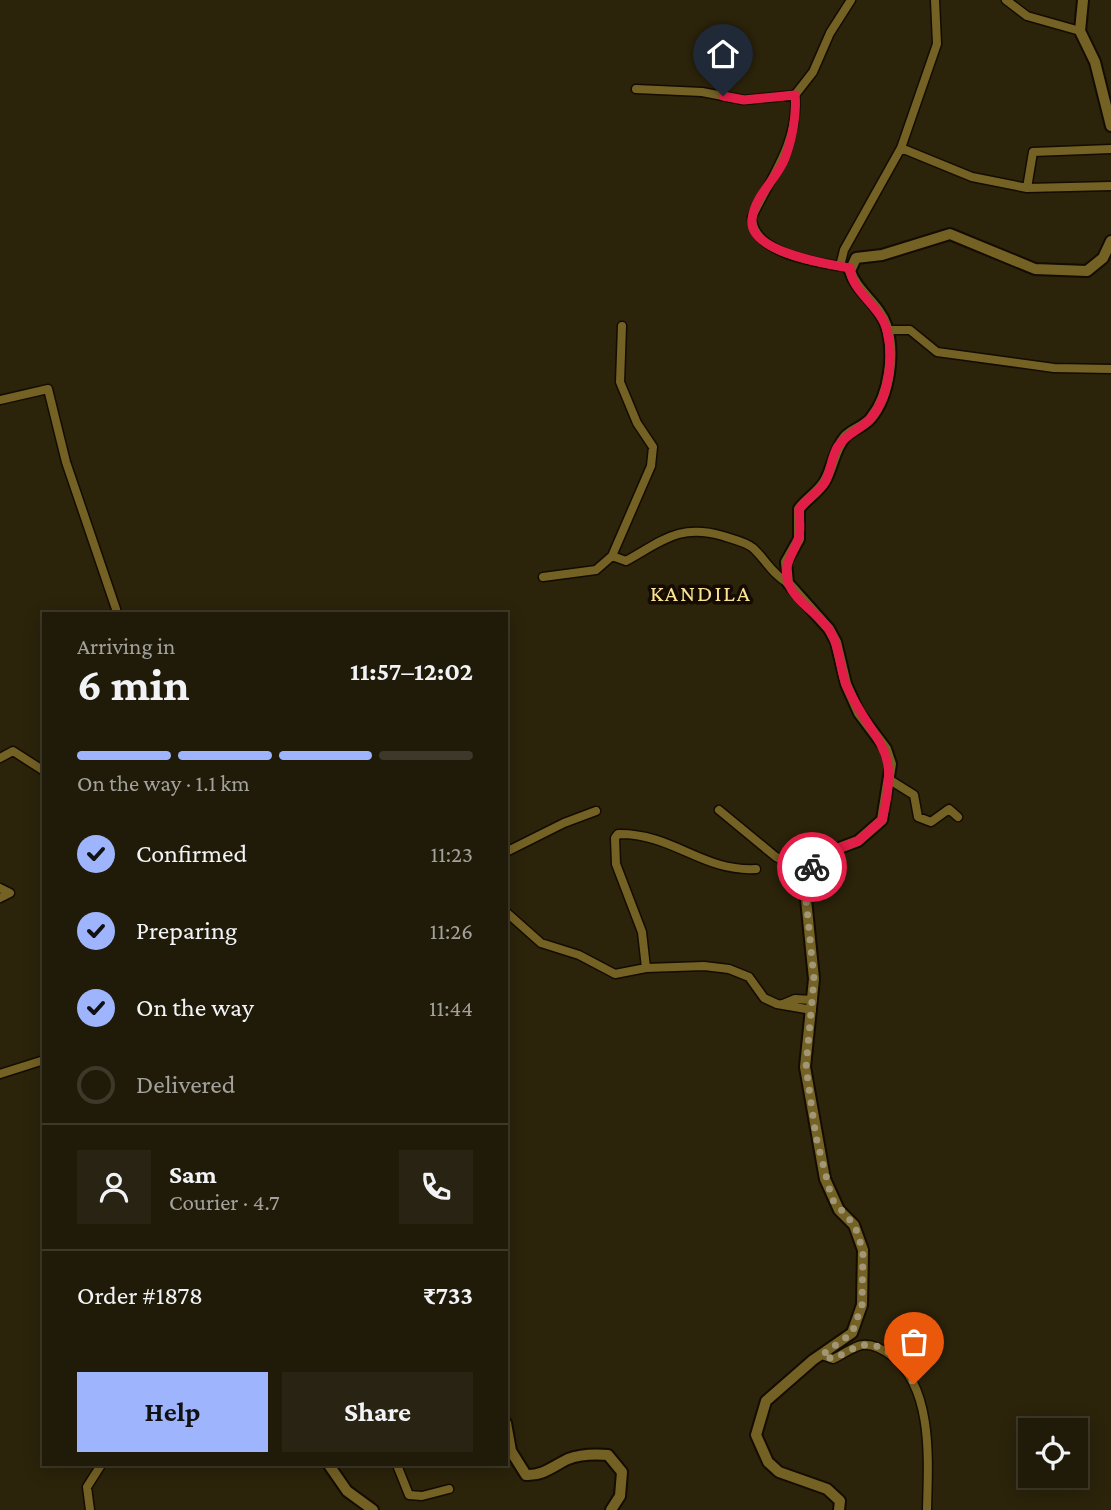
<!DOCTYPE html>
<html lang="en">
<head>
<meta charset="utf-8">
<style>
	:root { --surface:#201a08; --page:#282312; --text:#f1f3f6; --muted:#a2a19c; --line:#3d3829; --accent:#9eb4fd }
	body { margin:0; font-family:"Crimson Pro",serif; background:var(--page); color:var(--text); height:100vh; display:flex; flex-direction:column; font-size:26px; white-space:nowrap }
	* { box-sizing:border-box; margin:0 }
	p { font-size:23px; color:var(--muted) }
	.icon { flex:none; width:38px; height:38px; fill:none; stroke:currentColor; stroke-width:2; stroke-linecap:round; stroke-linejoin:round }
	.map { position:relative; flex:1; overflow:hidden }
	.details { position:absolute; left:42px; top:612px; width:466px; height:854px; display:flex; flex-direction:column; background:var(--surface); border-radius:0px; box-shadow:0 4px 18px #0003,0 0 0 2px var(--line) }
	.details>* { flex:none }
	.controls { position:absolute; left:1018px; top:1418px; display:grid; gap:14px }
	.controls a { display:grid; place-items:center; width:70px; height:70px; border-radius:0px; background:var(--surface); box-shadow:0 4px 18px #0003,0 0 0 2px var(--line); font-size:35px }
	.pin { position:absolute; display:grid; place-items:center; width:60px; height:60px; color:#fff; margin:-72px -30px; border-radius:50% 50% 50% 0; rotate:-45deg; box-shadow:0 0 7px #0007 }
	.pin .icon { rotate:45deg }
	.courier { position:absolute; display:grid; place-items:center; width:70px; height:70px; margin:-35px; border:5px solid #e11d48; border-radius:50%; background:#fff; color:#222; box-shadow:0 2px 9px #0007 }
	.headline em { font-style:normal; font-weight:700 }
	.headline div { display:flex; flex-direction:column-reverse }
	.headline { display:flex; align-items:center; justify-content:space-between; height:119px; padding:0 35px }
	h1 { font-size:46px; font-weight:700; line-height:52px }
	.bar { display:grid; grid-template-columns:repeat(4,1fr); gap:10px 7px; align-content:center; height:84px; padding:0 35px }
	.bar i { height:9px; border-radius:5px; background:var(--line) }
	.bar .selected { background:var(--accent) }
	.bar p { grid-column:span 4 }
	.line { display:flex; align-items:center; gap:18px; padding:0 35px; border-top:2px solid var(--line) }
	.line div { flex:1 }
	.round { display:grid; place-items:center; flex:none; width:74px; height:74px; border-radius:0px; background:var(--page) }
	ol { padding:0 35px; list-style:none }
	li { display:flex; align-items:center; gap:21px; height:77px }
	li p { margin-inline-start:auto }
	li .icon { padding:7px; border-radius:50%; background:var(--accent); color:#111; stroke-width:4 }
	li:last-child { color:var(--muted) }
	li i { width:38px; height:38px; border:4px solid var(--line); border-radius:50% }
	.primary-button { display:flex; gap:14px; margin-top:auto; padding:14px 35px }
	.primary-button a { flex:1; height:80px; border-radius:0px; background:var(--accent); color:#111; font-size:28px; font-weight:700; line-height:80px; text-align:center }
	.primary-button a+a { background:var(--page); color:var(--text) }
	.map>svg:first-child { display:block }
</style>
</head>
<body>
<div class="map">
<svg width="1111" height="1510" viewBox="0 0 1111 1510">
	<rect width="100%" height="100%" fill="#2b230a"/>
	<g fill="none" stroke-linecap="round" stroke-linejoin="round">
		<defs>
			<path id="minor" d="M1006,0L1027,16L1080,31
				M636,89L702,92L744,100L795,95
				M901,148L972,177L1027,188L1111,186
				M1027,188L1033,152L1111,149
				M840,266L844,250L901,148L937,44L935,0
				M850,268C821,263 752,255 752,217C771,177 799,142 795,95L813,72L830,33L851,0
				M887,330H910L937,352L1054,368L1111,369
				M0,400L48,389L66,462L116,609
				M612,556L626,561C662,541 680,523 723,536C732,539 746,542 753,548C766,560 772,574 788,583
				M543,577L596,570L612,556L651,466L653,447L637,423L620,382L622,326
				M0,758L13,751L44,771
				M890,780L914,795L918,817L931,822L949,809L958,817
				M719,810L776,857L809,872
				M506,852L564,823L596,811
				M0,888L10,893L0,898
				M506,912L541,943L579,955L615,974L646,968L704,966L729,969L749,977L764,998L777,1004L812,1010
				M646,968L642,932L616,864L615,838L618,834C673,833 702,872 756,869
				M783,1004L795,999L813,1000
				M0,1074L44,1060
				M822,1355L833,1359C842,1355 854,1346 862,1345C873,1343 884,1350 892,1356C934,1389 928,1462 927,1510
				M397,1465L409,1495L422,1496L449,1489
				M90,1510L87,1487L101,1465"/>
			<path id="secondary" d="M1083,0L1080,31L1095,62L1111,126
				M506,1423L511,1451L526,1475C543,1476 553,1466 568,1459C581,1454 594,1454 608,1455L622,1472L620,1496L611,1510
				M329,1465L347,1491L373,1510
				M839,1510L840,1501L827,1489L779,1472L768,1462L756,1435L766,1401L813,1360L852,1333L862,1305L863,1250L854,1225L839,1210L825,1179L805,1067L814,979L804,879L821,855L858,841L882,820L891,764L886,749L859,713L846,684L836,642L829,629L788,583L786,562L799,539V509C806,499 819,492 825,481C833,467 834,450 845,437C852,429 864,427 871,418C890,395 895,352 886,325C879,304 856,291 850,271L856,258L882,255L950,234L1035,269L1087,271L1103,258L1111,241"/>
		</defs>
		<use href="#minor" stroke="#140c00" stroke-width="11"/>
		<use href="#secondary" stroke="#140c00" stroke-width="14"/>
		<use href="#minor" stroke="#746124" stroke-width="8"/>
		<use href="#secondary" stroke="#746124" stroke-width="10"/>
	</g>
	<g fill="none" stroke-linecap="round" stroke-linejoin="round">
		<path stroke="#a19675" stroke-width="7" stroke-dasharray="0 12.6" d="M812,867L804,879L814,979L806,1067L816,1137L832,1199L855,1226L863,1251L862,1305L852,1333L822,1355L833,1359C842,1355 855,1346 864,1345C888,1343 904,1365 914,1384"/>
		<path stroke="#e11d48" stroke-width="9" d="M723,96L744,100L795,95C797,114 792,140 785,158C777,179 755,195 752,219C747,252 827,264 850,268C851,292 882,307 887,331C894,358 889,398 870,419C860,430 847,433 838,446C831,457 831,471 825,482C819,492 806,499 799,509C799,519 801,527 799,536C795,553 782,563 788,582C794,601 819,614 830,631C841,648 839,669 847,687C877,749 901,745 882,820L858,841L821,855L812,867"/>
	</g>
	<g text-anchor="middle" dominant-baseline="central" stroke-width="7" stroke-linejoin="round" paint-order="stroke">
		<g font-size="23" letter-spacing="2" fill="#fde292" stroke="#140c00">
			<text x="701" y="593">KANDILA</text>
		</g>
	</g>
</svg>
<div class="controls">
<a><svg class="icon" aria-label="locate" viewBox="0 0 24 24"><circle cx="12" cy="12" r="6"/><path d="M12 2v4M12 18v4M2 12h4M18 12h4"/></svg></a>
</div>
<div class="pin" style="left:914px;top:1384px;background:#ea580c"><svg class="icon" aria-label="bag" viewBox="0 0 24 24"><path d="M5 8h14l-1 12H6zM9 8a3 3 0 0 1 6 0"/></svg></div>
<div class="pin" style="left:723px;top:96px;background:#1f2937"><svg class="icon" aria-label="home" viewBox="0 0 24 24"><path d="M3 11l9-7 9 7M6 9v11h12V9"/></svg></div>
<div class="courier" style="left:812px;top:867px"><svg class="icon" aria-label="bike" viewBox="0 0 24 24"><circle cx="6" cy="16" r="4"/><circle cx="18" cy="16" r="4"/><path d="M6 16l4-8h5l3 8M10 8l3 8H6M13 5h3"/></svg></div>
<section class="details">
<div class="headline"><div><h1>6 min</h1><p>Arriving in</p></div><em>11:57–12:02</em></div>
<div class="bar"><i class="selected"></i><i class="selected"></i><i class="selected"></i><i></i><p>On the way · 1.1 km</p></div>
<ol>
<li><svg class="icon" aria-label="check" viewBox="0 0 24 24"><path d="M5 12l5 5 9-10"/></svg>Confirmed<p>11:23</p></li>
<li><svg class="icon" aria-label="check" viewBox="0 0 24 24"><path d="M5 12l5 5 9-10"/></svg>Preparing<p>11:26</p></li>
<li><svg class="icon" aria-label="check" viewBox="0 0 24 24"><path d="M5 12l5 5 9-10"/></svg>On the way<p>11:44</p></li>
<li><i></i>Delivered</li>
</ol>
<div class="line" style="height:126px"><a class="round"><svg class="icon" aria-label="person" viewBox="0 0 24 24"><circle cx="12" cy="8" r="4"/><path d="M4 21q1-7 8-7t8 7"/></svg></a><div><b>Sam</b><p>Courier · 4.7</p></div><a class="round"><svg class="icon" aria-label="phone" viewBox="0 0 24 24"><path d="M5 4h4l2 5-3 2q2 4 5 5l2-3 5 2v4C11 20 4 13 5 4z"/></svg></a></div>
<div class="line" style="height:91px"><div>Order #1878</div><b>₹733</b></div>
<div class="primary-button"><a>Help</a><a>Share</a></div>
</section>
</div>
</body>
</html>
